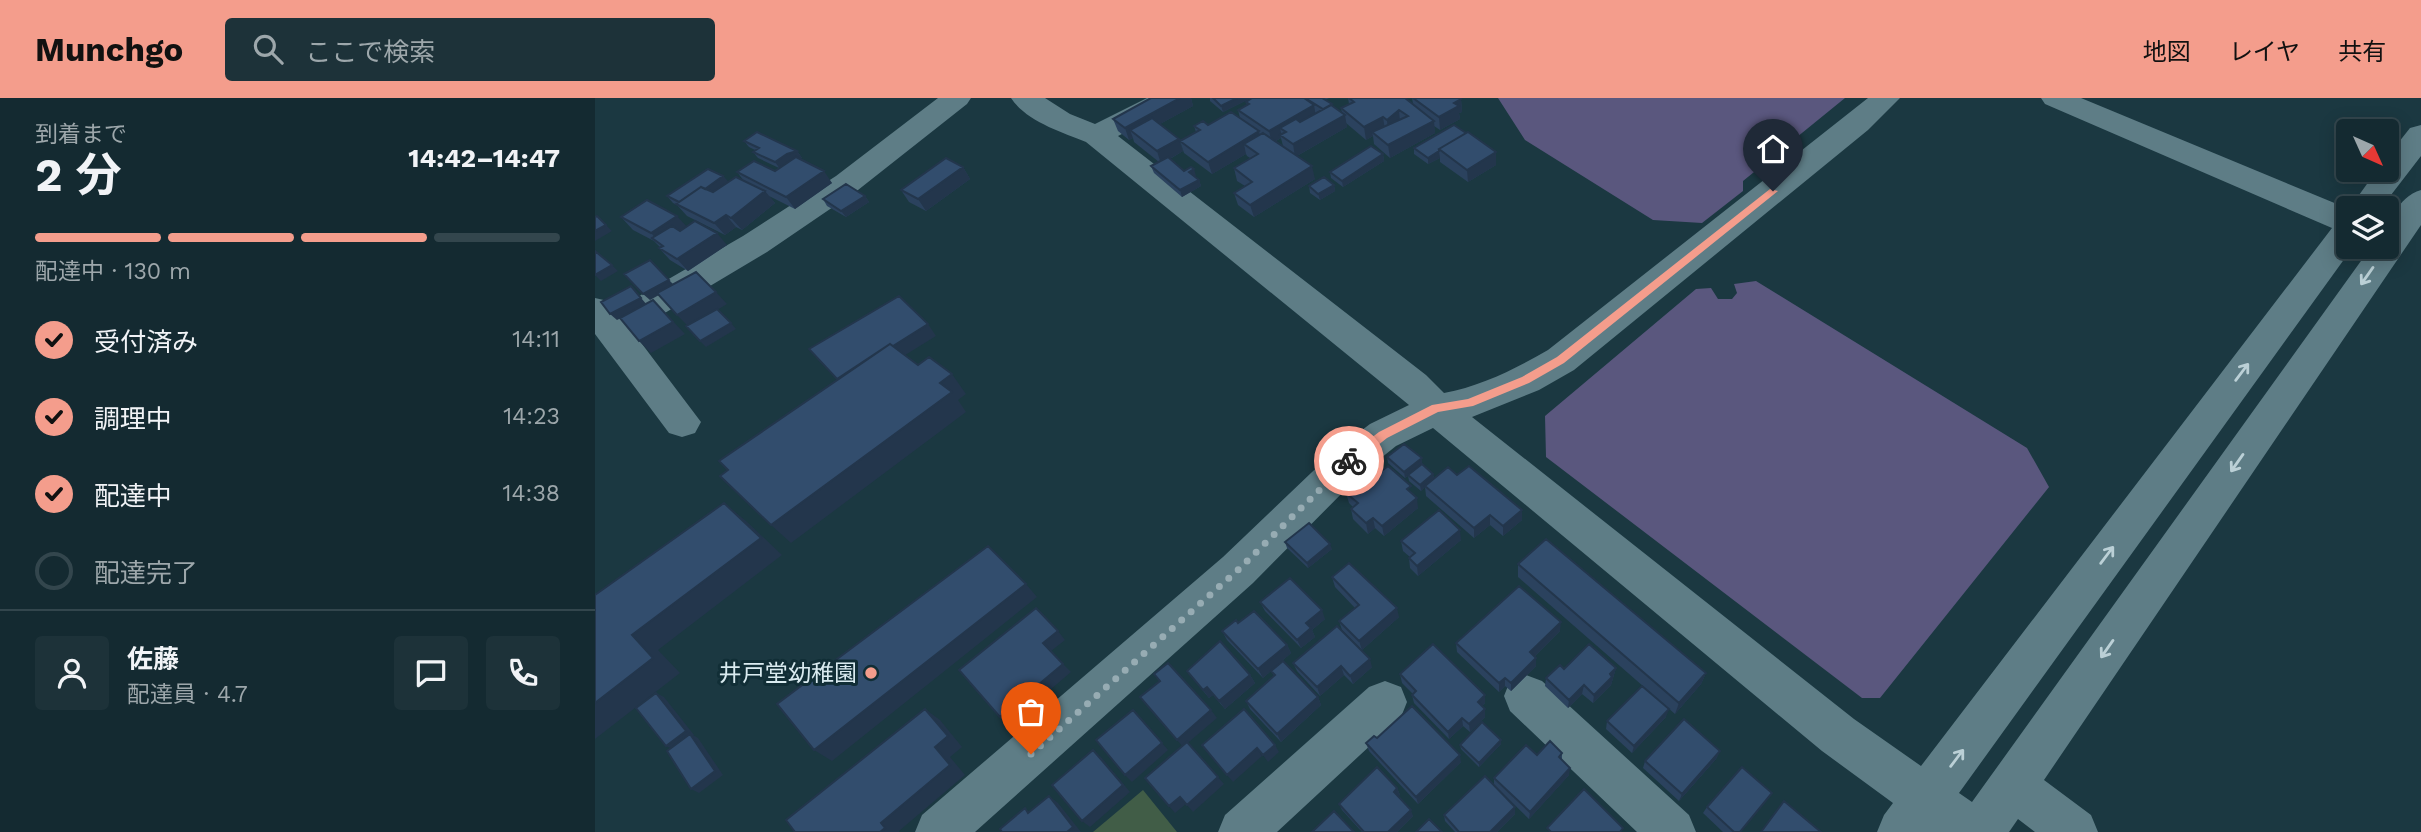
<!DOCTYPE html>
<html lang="ja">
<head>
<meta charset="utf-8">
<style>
	:root { --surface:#142a31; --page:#1d3239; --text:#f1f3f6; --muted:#9da7ab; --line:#33464d; --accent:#f49d8c }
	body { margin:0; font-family:"Work Sans","Noto Sans JP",sans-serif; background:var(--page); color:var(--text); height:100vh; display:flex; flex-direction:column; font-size:26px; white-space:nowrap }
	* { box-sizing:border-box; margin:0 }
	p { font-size:23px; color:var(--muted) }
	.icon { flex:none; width:38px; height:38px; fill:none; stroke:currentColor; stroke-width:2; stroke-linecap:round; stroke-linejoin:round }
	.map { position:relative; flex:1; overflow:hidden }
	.details { display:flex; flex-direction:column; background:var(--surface); width:595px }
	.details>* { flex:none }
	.needle { width:46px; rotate:135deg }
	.controls { position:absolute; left:1741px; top:21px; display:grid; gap:14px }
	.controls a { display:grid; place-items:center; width:63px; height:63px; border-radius:7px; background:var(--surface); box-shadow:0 4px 18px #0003,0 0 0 2px var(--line); font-size:35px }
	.pin { position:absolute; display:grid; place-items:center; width:60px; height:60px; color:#fff; margin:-72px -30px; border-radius:50% 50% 50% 0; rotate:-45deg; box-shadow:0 0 7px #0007 }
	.pin .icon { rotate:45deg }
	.courier { position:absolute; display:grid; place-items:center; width:70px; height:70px; margin:-35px; border:5px solid #f49d8c; border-radius:50%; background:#fff; color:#222; box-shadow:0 2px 9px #0007 }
	.overview em { font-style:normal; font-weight:700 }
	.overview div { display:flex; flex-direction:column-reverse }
	.overview { display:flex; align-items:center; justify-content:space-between; height:119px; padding:0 35px }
	h1 { font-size:46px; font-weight:700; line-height:52px }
	.bar { display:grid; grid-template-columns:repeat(4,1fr); gap:10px 7px; align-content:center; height:84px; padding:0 35px }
	.bar i { height:9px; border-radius:5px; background:var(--line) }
	.bar .active { background:var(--accent) }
	.bar p { grid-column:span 4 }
	.line { display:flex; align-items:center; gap:18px; padding:0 35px; border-top:2px solid var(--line) }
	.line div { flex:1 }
	.round { display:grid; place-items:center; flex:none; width:74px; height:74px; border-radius:7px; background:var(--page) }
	ol { padding:0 35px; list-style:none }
	li { display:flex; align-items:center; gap:21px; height:77px }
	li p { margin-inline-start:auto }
	li .icon { padding:7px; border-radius:50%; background:var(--accent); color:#111; stroke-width:4 }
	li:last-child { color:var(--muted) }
	li i { width:38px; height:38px; border:4px solid var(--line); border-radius:50% }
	header { display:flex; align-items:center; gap:42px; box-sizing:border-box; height:98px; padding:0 35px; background:var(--accent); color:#111 }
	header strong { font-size:33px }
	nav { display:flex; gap:38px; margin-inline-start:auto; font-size:24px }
	.search { width:490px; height:63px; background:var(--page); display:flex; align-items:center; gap:18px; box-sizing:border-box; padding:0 24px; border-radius:7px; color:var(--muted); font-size:26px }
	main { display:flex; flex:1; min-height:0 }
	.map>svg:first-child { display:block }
</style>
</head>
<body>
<header>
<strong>Munchgo</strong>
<div class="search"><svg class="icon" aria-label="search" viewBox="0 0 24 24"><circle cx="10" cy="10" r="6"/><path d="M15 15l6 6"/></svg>ここで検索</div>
<nav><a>地図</a><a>レイヤ</a><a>共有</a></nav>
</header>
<main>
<section class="details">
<div class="overview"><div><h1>2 分</h1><p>到着まで</p></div><em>14:42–14:47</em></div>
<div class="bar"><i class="active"></i><i class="active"></i><i class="active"></i><i></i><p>配達中 · 130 m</p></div>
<ol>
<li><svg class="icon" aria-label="check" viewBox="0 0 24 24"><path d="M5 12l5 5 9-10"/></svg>受付済み<p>14:11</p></li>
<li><svg class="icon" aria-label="check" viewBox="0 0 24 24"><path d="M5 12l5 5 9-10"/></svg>調理中<p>14:23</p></li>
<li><svg class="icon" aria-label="check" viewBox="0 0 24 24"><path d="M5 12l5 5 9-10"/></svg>配達中<p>14:38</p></li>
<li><i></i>配達完了</li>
</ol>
<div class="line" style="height:126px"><a class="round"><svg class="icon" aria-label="person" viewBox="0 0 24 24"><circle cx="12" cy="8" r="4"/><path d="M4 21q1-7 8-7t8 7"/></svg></a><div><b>佐藤</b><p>配達員 · 4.7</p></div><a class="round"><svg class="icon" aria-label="chat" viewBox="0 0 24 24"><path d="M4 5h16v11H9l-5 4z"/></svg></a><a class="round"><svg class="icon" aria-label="phone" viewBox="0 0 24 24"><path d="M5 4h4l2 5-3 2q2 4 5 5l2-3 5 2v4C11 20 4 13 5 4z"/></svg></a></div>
</section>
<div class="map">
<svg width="1826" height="734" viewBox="0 0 1826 734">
	<rect width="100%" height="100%" fill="#1b3841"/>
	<path fill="#415d47" d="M548,692L582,734H498Z"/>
	<path fill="#5a577e" d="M903,0H1250L1148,83V93L1107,125L1058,122L930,42Z
		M1161,183L1432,350L1454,389L1285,600H1267L951,359L950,318L1101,191L1116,190L1123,201H1137L1142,195L1139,186Z"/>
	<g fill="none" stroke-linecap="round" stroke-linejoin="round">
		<path fill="#5e7d86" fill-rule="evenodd" d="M343,0H376L372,6L263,92L172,154L38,234L106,324L100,335L87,339L74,335L0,236V200L13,203L20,212L148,138L241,78Z
			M416,0H450L475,16L500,26L552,0H589L585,6L523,38L831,277L849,295C886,288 920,271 953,252L1273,0H1305L1273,32L979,272L944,292L877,319L1259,621L1326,668L1737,130L1450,6L1446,0H1486L1754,111V149H1758L1364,695L1377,704L1776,149H1792C1792,126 1802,99 1826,92V127L1449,682L1496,717L1503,734H1440L1423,721L1414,734H1282L1289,717L1298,705L1227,653L838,330L801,348L766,376L658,485L380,734H320L327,717L628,459L738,354L775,326L814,307L491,44C466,34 431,23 416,0Z
			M1826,27V58L1786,110L1754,111L1782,72H1792V59L1815,30Z
			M931,577L947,583L1094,717L1101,734H1042L915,613L909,598L915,583Z
			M790,583L806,589L812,604L806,619L682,734H623L630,717L774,589Z"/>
	</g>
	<path fill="#2b425e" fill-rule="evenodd" d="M556,0H596L598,8L565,26L584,41L588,53L575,61L589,73L601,78L600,79L604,82L606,88L587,99L559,75L556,68L564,64L539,44L538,40L534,42L523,33L518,21Z
		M615,0H656L628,14L615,3Z
		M734,0L730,2L747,15L746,10L754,6L753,0L818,6L817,0L866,1L867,14L864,15L865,21L845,32L839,28L840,35L795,60L779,46L778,38L771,42L751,25L752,29L702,58L720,81L659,119L643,107L639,95L650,88L642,83L639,70L655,60L652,58L651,56L617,76L589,55L585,43L601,34L599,28L613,27L645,20L643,12L652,7L651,4ZM686,40L688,48L681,43Z
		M149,43L202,53L207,60L204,61L237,85L200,111L174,98L180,105L147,132L141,129L130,137L92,118L82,107L78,105L72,98L128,78L133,84L149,83L142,74L180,73L184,70L163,60L158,54L160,52L154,49Z
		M819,50L901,54V67L873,84L845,64V60L833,66L819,56Z
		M788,56L789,63L748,89L736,80L735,74Z
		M368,69L375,81L331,113L314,104L306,92Z
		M739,87L740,93L725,102L715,95L714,88Z
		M270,98L274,104L251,119L232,108L228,101Z
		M26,119L91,129L132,147L93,173L75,162L64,150L65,149L59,143L38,132Z
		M792,359L827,366L838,376L839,381L862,377L927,422L908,438L895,427L879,440L831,398L830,389L826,393L814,383L813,378L810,380L793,365Z
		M769,387L817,396L823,410L789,438L780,430L773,436L758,421L756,411L758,409L754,405L751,395Z
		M866,442L823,478L815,470L814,460L815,459L808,453L806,443Z
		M690,444L737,451L713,470L692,450Z
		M923,466L1111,575L1106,586L1080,616L923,479Z
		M737,479L804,519L767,552L747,532L744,523L760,510L740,489Z
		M665,504L730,521L717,532L720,539L706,550L670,513Z
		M643,525L692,547L696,555L668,580L632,542L627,533Z
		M965,533L940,558L941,560V568L916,593L910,588L904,594L862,554L861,545Z
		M698,565L777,569L758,586L749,577L725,598L702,573Z
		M1021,570L1016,587L998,605L987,596L973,610L950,588L951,580L969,571Z
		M592,573L655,577L660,585L630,611L618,597L614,600Z
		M676,573L723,599L726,607L686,644L655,611L651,603L679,578Z
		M805,576L890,605L887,608L890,619L875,634L868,628L854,641L819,605L817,597L818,596L807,585Z
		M1071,619L1037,655L1011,631L1012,623Z
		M782,640L866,664L823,706L774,653L771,645Z
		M906,642V646L884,669L866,651L865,647Z
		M1125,653L1121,661L1084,703L1048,670L1050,663Z
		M967,655V662L974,677L934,721L899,687V680L942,657Z
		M802,690L805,697L803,698L818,718L802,734H767L747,712L744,706Z
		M920,709V716L902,734H860L850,723L849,717Z
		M1112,709L1145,734H1128L1108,715Z"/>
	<path fill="#23364c" d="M585,0H596L598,8L543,38L535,32L538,40L534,42L530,30Z
		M642,0H656L628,14L626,8Z
		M866,1L867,14L864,15L865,21L845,32L844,19L859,5Z
		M719,7L721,19L685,30L687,39L685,37L686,40L677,45L674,33Z
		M804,12L805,24L793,34L792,22Z
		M750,17L752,29L700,59L698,46Z
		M788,19L790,32L777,34L778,38L771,42L769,29Z
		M839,23L840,35L795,60L793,47Z
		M664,33L667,46H649L651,56L617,76L613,64Z
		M584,41L588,53L566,66L562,53Z
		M202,53L207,60L197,63L185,71L180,64L192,56Z
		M844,53L845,60L833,66V60Z
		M901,54V67L873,84L872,72Z
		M788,56L789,63L748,89L747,83Z
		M717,68L720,81L659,119L655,107Z
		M368,69L375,81L331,113L323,101Z
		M599,71L601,78L597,81L594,74Z
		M229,73L237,85L200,111L191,99Z
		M128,78L134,84L93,112L88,106Z
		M604,82L606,88L587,99L585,92Z
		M739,87L740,93L725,102L723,96Z
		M170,93L180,105L147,132L136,120Z
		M270,98L274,104L251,119L246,113Z
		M131,117L141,129L130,137L119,125Z
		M82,118L93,130L67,147L56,135Z
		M11,127L17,133L0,143V133Z
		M122,135L132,147L93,173L82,161Z
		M17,167L23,173L6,183L0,177Z
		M74,182L80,188L55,202L48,196Z
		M36,188L52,207L22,222L15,216Z
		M121,194L132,206L94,229L82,217Z
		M58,202L90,236L56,255L44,243Z
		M136,225L141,231L111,249L105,243Z
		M333,226L341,238L252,293L242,281Z
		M357,276L371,296L363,302L371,314L196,445L176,427L345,285Z
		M827,360V366L810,380L809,374Z
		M838,376L839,381L826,393L825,387Z
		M822,400L823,410L789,438L787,428Z
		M129,405L151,423L187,457L63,552L85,575L0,641V605L37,537Z
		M927,412V422L908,438V428Z
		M895,417V427L879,440V430Z
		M778,420L780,430L773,436L771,425Z
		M865,432L866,442L823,478L822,468Z
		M735,446L737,451L713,470L712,465Z
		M431,486L442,499L237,663L219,652Z
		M802,510L804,519L767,552L764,543Z
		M727,512L730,521L717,532L720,539L706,550L702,542L711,525Z
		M966,524L965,533L935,563V554Z
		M463,533L470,542L456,553L448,545Z
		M692,547L696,555L668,580L663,571Z
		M941,560V568L916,593V585Z
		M775,561L777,569L758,586L755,578Z
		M468,566L476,574L415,626L405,619Z
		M746,568L749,577L725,598L722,589Z
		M1021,570L1016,587L998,605L999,597L1015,576Z
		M1111,575L1106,586L1080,616L1084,605Z
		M655,577L660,585L630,611L624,603Z
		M910,580V588L904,594V585Z
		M989,587L987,596L973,610L974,602Z
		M612,589L618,597L614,600L608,592Z
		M61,595L69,599L99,637H98L103,640L128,677L104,695L96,691L79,652L71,648Z
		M890,597V605L883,612V604Z
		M723,599L726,607L686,644L682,636Z
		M330,611L345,622L367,649L355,659L370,677L304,733V734H285L286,725L340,649Z
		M890,611V619L875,634L874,626Z
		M1074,611L1071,619L1037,655L1039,648Z
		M616,612L622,620L588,649L582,642Z
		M867,620L868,628L854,641L853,634Z
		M906,642V646L884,669V665Z
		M567,645L573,652L537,684L530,677Z
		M680,647L684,654L673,664L668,657Z
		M662,650L667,658L638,684L632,677Z
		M498,652L506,659L535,694L495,729L487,723Z
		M1125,653L1121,661L1084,703L1087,696Z
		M865,657L866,664L823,706L821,699Z
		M975,670L974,677L934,721L935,714Z
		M623,679L629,686L598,714L592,707Z
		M802,690L805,697L801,700L799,694Z
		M454,698L463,705L486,734H472Z
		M585,699L592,705L580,715L574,708Z
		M920,709V716L902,734H895Z
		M816,712L818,718L802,734H793Z"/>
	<path fill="#324d6d" stroke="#23364c" stroke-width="2" d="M556,0H585L530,30L518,21Z
		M618,0H642L626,8Z
		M657,0H709L719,7L674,33L643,12L654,6L651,4Z
		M710,0H727L737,6L728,11Z
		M754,0H810L839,23L793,47L777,34L813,18L804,12L792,22L788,19L769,29L746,10L759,4Z
		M818,0H864L866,1L859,5L864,8L844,19Z
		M736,7L750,17L698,46L685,37L691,34L685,30L701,21L705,24Z
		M636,14L664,33L613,64L585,43L605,32L599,28L608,23L613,27Z
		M557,20L584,41L562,53L535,32Z
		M859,27L871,35L844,51V53L833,60L819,50Z
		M162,34L202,53L192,56L180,64L158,54L164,50L149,43Z
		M873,34L901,54L872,72L844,51Z
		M668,35L717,68L655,107L639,95L657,84L639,70L663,56L649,46Z
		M776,48L788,56L747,83L735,74Z
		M201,59L229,73L191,99L142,74L159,63L180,73Z
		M573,59L589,73L596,69L599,71L594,74L604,82L585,92L556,68Z
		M351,60L368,69L323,101L306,92Z
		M113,71L128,78L110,91L106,89L84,104L72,98Z
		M141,79L170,93L136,120L131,117L119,125L81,106L106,89L118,94Z
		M729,79L739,87L723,96L714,88Z
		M251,86L270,98L246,113L228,101Z
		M52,102L82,118L56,135L26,119Z
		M2,118L11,127L0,133V119Z
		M100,123L122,135L82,161L64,150L68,148L57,140L77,128L85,133Z
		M0,153L17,167L0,177Z
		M55,162L74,182L48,196L29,176Z
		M101,174L121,194L82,217L62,195Z
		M36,188L46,200L15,216L6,204Z
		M304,198L333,226L298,248L295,246L242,281L214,251Z
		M58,202L78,224L44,243L25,220Z
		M122,211L136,225L105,243L91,228Z
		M295,246L323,267L334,259L357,276L345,285L357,294L176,427L125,378L133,372L124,363Z
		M809,346L827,360L809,374L792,359Z
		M827,366L838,376L825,387L813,377Z
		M793,368L816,388L812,391L822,400L787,428L778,420L771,425L756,411L763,405L751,395L765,384L769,387Z
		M874,368L927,412L908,428L895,417L879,430L830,388L853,369L862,377Z
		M129,405L166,440L37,537L58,560L0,605V497Z
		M844,412L865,432L822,468L814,460L820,455L806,443Z
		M714,425L735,446L712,465L690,444Z
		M951,441L1111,575L1084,605L923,466Z
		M393,448L431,486L219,652L182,606Z
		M754,465L802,510L764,543L744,523L764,507L737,479Z
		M695,480L727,512L711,525L716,530L702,542L665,504Z
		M924,488L966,524L935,554L941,560L916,585L910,580L904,585L861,545Z
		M441,510L463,533L448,545L468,566L405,619L364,572Z
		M659,513L692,547L663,571L627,533L641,522L643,525Z
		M742,528L775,561L755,578L746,568L722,589L698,565Z
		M625,543L655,577L624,603L612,589L608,592L592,573Z
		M838,546L890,597L883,604L890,611L874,626L867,620L853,634L817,597L821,593L805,576Z
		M994,546L1021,570L1015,576L1017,579L999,597L989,587L974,602L951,580L965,567L969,571Z
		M688,563L723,599L682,636L651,603L680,577L676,573Z
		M573,565L616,612L582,642L545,599L565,583L559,576Z
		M1047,588L1074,611L1039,648L1012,623Z
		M61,595L91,633L71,648L41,610Z
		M817,608L865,657L821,699L771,645L779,638L782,640Z
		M330,611L353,638L340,649L355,667L286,725L290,730L285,734H200L191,722Z
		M649,611L680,647L668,657L662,650L632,677L607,647Z
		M538,612L567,645L530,677L501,642Z
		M1089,621L1125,653L1087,696L1050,663Z
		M887,624L906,642L884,665L865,647Z
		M95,636L120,673L96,691L72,653Z
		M955,643L967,655L964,659L975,670L935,714L899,680L931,647L942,657Z
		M592,644L623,679L592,707L585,699L574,708L550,680Z
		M498,652L528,687L487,723L457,687Z
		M782,669L802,690L799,694L816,712L793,734H769L744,706Z
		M1147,669L1177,695L1145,734H1139L1112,709Z
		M890,678L920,709L895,734H864L849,717Z
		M989,691L1028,730L1025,734H956L952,730Z
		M454,698L478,729L472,734H407L405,731L430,710L433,715Z
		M1189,703L1226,734H1166Z
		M739,713L759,734H717Z
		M834,721L847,734H821Z"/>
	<defs><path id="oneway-shaft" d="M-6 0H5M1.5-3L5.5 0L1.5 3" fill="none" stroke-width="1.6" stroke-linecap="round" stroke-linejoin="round" transform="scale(1.75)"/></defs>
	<g stroke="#bbd0d6">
		<use href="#oneway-shaft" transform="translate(1772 178) rotate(125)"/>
		<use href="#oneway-shaft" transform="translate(1647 274) rotate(-53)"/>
		<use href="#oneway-shaft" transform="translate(1642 365) rotate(125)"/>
		<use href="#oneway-shaft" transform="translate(1512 457) rotate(-53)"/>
		<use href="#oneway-shaft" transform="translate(1512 551) rotate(125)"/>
		<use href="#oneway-shaft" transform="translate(1362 660) rotate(-53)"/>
	</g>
	<path fill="#f49d8c" d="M1175,91L1183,93L969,265L934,285L878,308L843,314L792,340L758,367H750V360L784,334L837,307L873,301L927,279L962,259Z"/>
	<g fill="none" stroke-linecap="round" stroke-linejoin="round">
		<path stroke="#97acb3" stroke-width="7" stroke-dasharray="0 12.6" d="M436,656L643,472L754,363"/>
	</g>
	<circle fill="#f49d8c" stroke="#112e36" stroke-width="2.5" cx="276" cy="575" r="7"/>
	<g text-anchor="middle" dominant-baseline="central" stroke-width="6" stroke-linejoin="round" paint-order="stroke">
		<g font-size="23" fill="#daebf0" stroke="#112e36" text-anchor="end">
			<text x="262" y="575">井戸堂幼稚園</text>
		</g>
	</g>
</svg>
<div class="controls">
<a><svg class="needle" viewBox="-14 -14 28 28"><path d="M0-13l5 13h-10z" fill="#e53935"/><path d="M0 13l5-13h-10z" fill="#9da7ab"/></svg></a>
<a><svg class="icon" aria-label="layers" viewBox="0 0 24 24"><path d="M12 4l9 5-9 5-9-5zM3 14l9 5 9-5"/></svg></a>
</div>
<div class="pin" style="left:436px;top:656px;background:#ea580c"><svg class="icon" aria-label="bag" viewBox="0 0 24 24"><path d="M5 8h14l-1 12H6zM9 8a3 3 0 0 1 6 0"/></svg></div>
<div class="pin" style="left:1178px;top:93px;background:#1f2937"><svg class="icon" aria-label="home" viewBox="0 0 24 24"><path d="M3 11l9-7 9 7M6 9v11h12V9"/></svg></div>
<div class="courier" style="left:754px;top:363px"><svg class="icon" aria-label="bike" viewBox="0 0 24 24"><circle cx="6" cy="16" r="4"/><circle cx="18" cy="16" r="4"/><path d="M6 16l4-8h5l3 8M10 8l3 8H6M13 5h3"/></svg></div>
</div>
</main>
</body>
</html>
